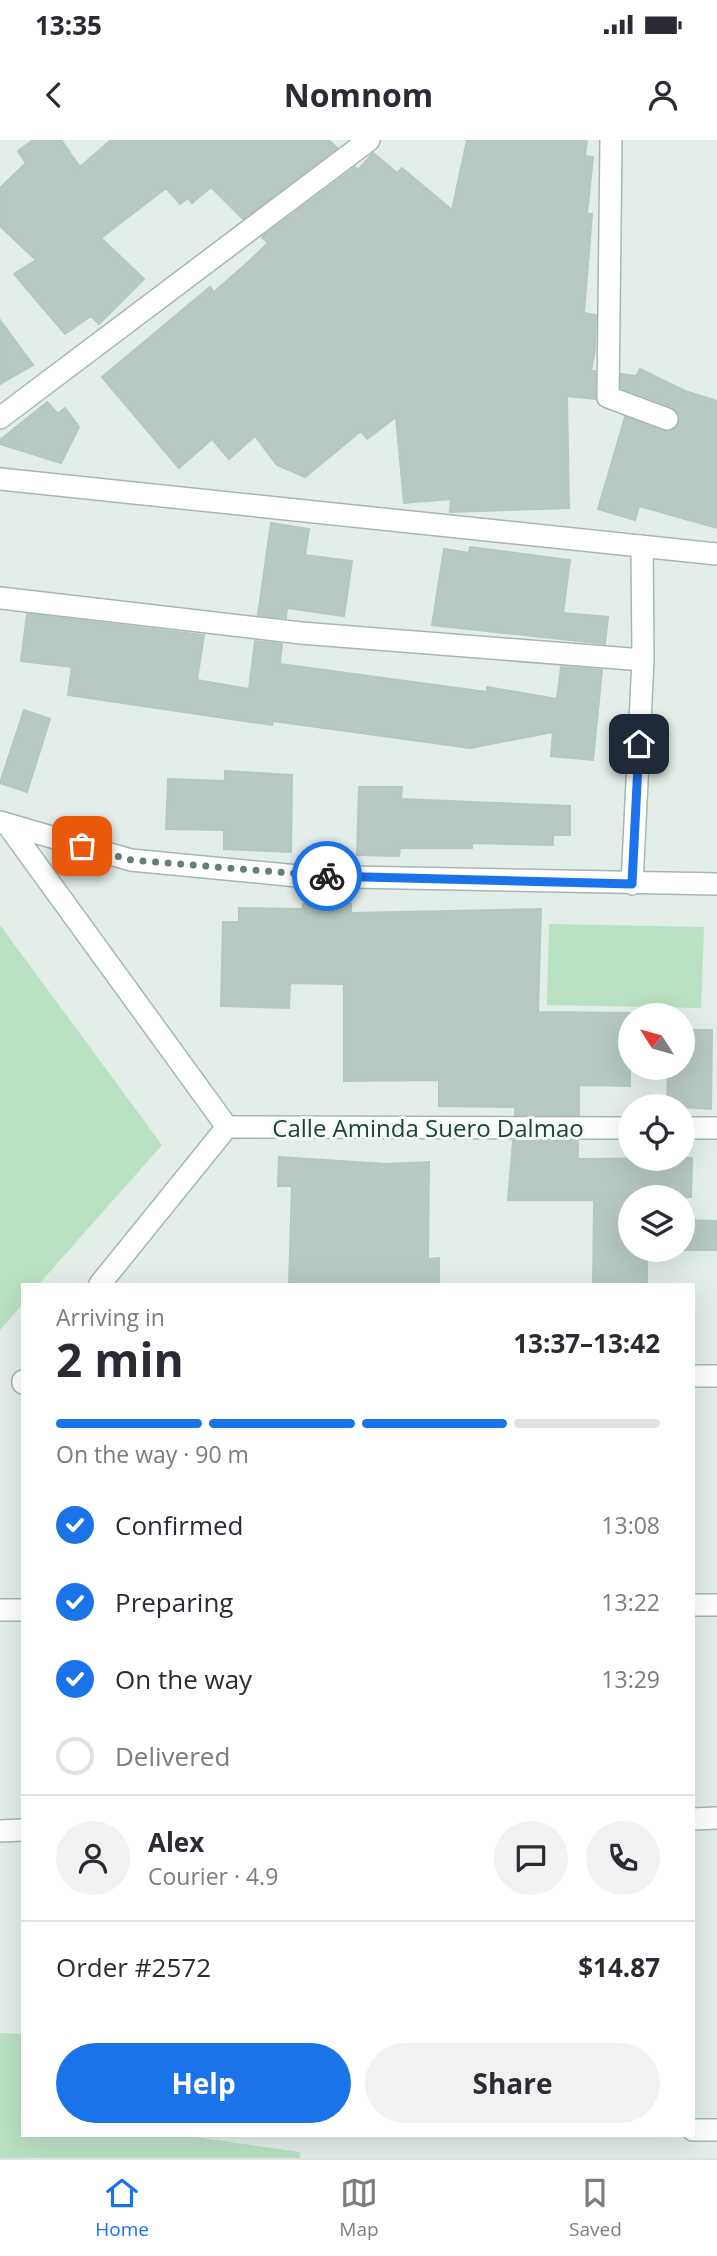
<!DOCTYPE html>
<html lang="en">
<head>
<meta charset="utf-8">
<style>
	:root { --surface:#fff; --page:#f2f2f3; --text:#2b2b33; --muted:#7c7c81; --line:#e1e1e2; --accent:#1a73e8 }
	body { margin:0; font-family:"Open Sans",sans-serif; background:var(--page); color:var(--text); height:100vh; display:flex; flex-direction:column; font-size:26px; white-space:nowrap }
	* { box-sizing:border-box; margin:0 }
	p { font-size:23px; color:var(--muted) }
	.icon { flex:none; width:38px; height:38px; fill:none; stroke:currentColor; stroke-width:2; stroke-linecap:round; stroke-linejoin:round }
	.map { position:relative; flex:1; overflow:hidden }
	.details { position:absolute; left:21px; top:1143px; width:674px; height:854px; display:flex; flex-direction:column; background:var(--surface); border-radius:0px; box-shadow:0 7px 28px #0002 }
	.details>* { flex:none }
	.needle { width:46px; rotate:307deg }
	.buttons { position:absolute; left:618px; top:863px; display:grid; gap:14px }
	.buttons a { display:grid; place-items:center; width:77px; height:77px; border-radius:50%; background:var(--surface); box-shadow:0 7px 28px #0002; font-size:35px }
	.pin { position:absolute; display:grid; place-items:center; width:60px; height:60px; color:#fff; margin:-30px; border-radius:14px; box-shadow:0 4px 10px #0006 }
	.courier { position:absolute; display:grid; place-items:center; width:70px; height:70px; margin:-35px; border:5px solid #1a73e8; border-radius:50%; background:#fff; color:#222; box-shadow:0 2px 9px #0007 }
	.headline em { font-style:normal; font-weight:700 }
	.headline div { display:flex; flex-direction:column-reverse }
	.headline { display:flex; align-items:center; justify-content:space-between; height:119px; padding:0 35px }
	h1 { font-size:46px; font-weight:700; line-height:52px }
	.bar { display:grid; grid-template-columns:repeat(4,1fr); gap:10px 7px; align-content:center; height:84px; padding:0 35px }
	.bar i { height:9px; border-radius:5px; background:var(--line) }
	.bar .selected { background:var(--accent) }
	.bar p { grid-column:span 4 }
	.line { display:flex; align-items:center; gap:18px; padding:0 35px; border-top:2px solid var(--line) }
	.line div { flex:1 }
	.round { display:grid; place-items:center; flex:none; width:74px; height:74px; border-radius:37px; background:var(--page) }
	ol { padding:0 35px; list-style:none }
	li { display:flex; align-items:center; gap:21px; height:77px }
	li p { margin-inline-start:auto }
	li .icon { padding:7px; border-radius:50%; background:var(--accent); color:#fff; stroke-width:4 }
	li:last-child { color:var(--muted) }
	li i { width:38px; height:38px; border:4px solid var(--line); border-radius:50% }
	.primary-button { display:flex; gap:14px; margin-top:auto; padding:14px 35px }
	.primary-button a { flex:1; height:80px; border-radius:42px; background:var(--accent); color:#fff; font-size:28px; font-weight:700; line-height:80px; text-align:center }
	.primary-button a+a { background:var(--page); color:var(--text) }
	.status { display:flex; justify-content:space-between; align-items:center; height:49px; padding:0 35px; background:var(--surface); direction:ltr }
	.status svg { height:19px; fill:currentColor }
	header { display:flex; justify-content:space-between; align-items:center; height:91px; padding:0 35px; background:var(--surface); font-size:32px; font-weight:700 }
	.menu { display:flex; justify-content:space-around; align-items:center; height:98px; border-top:2px solid var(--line); background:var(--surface); font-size:19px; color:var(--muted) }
	.menu a { display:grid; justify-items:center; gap:4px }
	.menu .selected { color:var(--accent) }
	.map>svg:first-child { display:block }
</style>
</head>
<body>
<div class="status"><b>13:35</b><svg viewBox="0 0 49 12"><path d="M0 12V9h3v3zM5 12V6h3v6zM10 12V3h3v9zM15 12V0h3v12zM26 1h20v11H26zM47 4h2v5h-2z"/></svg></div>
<header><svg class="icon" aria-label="back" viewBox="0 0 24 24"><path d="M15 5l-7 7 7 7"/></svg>Nomnom<svg class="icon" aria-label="person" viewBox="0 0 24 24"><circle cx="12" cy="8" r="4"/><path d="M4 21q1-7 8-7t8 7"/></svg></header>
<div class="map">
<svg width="717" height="2018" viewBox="0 0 717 2018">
	<rect width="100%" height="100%" fill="#e3eee9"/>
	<path fill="#bae1c4" d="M549,784L704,787L701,868L547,865Z
		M0,785L162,1005L39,1144H23V1164L0,1190Z
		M0,1893L23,1894V1995H181L300,2012V2018H0Z"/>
	<path fill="#b7c9c2" stroke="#b4c8c0" stroke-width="2" d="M33,0H61L80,27L111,0H329L337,8L243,79L211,47L192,63L188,58L180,64L166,48L101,98L144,139L99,184L91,176L65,194L14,134L36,120L0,86V48L26,23L18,11Z
		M467,0H587L585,16L593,17L587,74H592L584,173L596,175L595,209L591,231H595V259L567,256L569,368L450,372L451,359L404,363L396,277L367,299L361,291L305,337L277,325L255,296L229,319L212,299L179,328L102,237L210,147L214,152L246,124L268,103L262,97L355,27L358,30L373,13L397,33L402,28L452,70Z
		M0,180L33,225L0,244Z
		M640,229L685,251L717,261V388L639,366L635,380L598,369L625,277L663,291L675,289L679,283L677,271L672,267L621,248V234L636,236Z
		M47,262L58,274L65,268L79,287L61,323L0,304V300Z
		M271,383L309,389L305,415L352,421L344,476L287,468L286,478L258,475Z
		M470,407L570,420L563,473L608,477L605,504L432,485L444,409L469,413Z
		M27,474L204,495L197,540L249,549L255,501L282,504L280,524L487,552V547L557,559L561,527L602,530L593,620L551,616L553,592L470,608L273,581L272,585L68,555L72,527L21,521Z
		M24,570L50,579L27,652L0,643Z
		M225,631L292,635L291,712L224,709V690L166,689L168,639L225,641Z
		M359,647H402L401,659L570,666V695H553V705L472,703V708H400L399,716L357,715Z
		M303,764H351V773L541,769L538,872L630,873V946L579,945V975H515V967L439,966V940L344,941V844L290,843L289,868L221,866L223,782H239V768L303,769Z
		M682,890H712L711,969L667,966L668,928H682Z
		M513,1001H578V1019L692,1018L691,1057H630V1110H647V1144H593L594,1060H508Z
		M279,1017L386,1024L429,1022L428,1119L439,1118V1144H289L292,1046H278Z
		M682,1080L717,1081V1110H682Z"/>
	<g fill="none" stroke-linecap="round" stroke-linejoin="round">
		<defs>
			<path id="street" d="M611,0L608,257L667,279
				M0,278L369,0
				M0,339L717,414
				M0,458L301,493L643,520
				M0,682L131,720L298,736L717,744
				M7,684L227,987L100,1144
				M632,744L643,520L642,406
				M227,987L630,988
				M682,988H717
				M693,1236H717
				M23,1241V1243
				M693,1465H717
				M0,1470H23
				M693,1679L717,1678
				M0,1691L23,1690
				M693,1990H717"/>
		</defs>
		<use href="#street" stroke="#a5b7b0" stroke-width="24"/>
		<use href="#street" stroke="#fff" stroke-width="21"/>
	</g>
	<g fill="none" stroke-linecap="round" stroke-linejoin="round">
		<path stroke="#657e76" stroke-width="7" stroke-dasharray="0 12.6" d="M82,706L131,720L327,736"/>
		<path stroke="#1a73e8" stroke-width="9" d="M327,736L632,744L639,604"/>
	</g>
	<g text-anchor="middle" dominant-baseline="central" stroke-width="6" stroke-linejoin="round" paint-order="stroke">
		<g font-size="24" fill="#214138" stroke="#f4faf7">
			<text x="428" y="987">Calle Aminda Suero Dalmao</text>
		</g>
	</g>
</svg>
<div class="buttons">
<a><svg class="needle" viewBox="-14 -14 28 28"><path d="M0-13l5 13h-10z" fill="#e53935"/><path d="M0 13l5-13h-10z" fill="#7c7c81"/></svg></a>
<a><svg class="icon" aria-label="locate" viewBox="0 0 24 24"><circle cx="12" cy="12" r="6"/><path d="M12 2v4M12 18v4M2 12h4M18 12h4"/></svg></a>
<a><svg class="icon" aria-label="layers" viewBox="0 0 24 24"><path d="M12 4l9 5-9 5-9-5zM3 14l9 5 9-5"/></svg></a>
</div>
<div class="pin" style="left:82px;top:706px;background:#ea580c"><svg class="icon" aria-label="bag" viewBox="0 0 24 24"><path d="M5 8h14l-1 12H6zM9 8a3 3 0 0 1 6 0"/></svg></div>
<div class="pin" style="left:639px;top:604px;background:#1f2937"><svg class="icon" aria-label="home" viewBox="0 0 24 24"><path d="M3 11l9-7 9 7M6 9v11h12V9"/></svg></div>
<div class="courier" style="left:327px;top:736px"><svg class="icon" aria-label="bike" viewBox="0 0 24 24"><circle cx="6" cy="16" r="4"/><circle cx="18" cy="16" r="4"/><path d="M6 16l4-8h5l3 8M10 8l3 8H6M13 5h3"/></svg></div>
<section class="details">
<div class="headline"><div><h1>2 min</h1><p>Arriving in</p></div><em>13:37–13:42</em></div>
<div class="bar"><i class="selected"></i><i class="selected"></i><i class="selected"></i><i></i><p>On the way · 90 m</p></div>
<ol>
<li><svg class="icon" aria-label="check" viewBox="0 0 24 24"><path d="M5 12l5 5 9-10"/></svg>Confirmed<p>13:08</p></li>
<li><svg class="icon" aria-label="check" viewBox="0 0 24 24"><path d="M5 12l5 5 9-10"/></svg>Preparing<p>13:22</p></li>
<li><svg class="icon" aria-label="check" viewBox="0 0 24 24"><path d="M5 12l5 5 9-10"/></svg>On the way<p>13:29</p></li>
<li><i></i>Delivered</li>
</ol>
<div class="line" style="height:126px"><a class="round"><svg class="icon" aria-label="person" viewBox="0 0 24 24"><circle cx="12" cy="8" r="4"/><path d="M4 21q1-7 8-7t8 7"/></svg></a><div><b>Alex</b><p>Courier · 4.9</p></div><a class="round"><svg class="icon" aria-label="chat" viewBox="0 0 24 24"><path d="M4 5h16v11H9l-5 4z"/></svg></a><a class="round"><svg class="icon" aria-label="phone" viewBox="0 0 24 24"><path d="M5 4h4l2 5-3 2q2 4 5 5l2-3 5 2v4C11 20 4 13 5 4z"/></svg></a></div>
<div class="line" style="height:91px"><div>Order #2572</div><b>$14.87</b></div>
<div class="primary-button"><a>Help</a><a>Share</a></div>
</section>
</div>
<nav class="menu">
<a class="selected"><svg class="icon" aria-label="home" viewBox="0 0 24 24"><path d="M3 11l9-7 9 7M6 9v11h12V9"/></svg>Home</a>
<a><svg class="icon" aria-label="map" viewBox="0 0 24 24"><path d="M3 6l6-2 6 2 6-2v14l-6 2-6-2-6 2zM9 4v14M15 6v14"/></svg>Map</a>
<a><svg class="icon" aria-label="saved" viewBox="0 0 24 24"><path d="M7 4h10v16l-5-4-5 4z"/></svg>Saved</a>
</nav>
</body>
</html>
